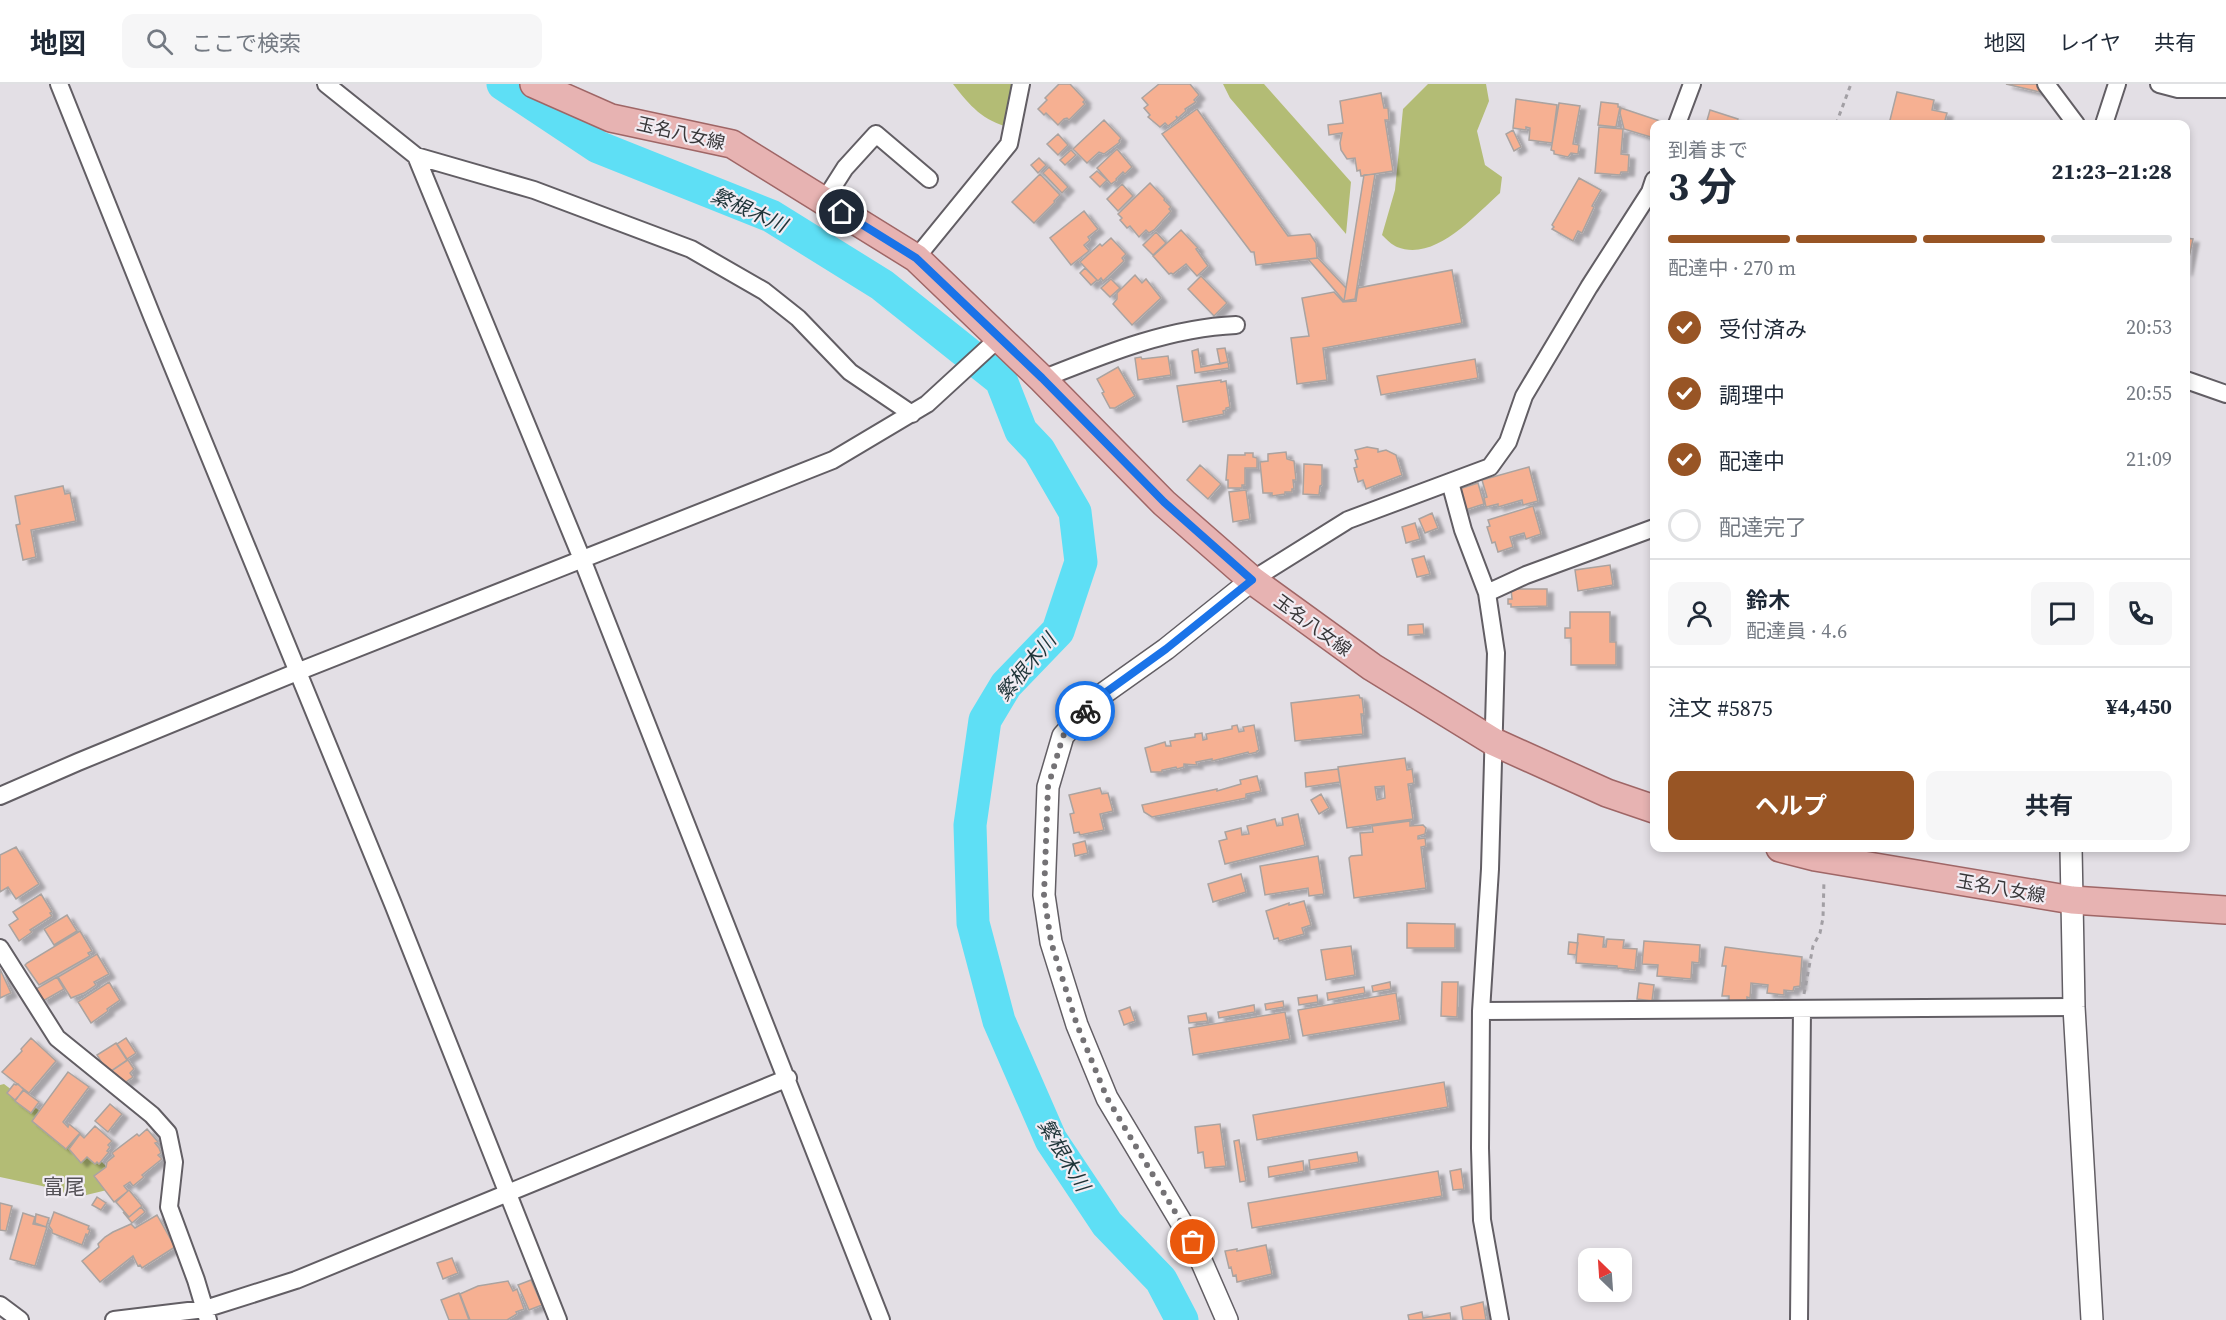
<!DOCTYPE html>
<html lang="ja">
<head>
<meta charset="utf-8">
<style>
	:root { --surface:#fff; --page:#f6f6f7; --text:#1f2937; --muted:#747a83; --line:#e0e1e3; --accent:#985525 }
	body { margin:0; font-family:"Source Serif 4","Noto Sans JP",serif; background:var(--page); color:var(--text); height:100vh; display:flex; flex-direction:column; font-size:22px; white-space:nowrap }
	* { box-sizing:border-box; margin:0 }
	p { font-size:20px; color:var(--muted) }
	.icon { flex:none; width:33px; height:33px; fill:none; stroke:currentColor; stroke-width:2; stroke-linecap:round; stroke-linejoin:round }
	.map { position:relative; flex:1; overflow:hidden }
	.side { position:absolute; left:1650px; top:36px; width:540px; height:732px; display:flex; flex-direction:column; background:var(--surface); border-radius:12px; box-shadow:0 3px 9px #0003 }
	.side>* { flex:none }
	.needle { width:39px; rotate:335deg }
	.controls { position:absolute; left:1578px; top:1164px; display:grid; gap:12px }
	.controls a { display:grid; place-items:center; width:54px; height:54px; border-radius:12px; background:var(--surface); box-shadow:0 3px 9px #0003; font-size:30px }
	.pin { position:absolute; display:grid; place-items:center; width:51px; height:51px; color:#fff; margin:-26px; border:3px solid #fff; border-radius:50%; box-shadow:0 2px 6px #0007 }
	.courier { position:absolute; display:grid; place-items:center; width:60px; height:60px; margin:-30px; border:4px solid #1a73e8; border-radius:50%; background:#fff; color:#222; box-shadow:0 2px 8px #0007 }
	.headline em { font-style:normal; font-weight:700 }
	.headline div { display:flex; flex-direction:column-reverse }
	.headline { display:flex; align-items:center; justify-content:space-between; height:102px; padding:0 18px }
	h1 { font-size:39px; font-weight:700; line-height:45px }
	.bar { display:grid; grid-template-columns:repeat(4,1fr); gap:9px 6px; align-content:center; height:72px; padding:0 18px }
	.bar i { height:8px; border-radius:4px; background:var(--line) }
	.bar .active { background:var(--accent) }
	.bar p { grid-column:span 4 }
	.line { display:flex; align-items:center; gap:15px; padding:0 18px; border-top:2px solid var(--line) }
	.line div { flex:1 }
	.round { display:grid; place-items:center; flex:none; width:63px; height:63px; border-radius:12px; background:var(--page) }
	ol { padding:0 18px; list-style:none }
	li { display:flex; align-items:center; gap:18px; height:66px }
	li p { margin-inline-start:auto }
	li .icon { padding:6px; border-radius:50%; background:var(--accent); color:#fff; stroke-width:4 }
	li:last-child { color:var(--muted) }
	li i { width:33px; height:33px; border:3px solid var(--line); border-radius:50% }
	.action { display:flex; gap:12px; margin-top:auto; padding:12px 18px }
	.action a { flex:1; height:69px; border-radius:12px; background:var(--accent); color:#fff; font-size:24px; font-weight:700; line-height:69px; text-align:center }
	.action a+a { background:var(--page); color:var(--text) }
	header { display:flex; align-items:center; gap:36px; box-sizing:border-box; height:84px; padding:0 30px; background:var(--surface); border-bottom:2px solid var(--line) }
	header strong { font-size:28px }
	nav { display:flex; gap:33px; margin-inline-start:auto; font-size:21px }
	.search { width:420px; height:54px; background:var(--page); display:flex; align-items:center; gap:15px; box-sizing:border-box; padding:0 21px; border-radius:12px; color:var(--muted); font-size:22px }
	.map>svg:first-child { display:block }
</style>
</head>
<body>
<header>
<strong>地図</strong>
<div class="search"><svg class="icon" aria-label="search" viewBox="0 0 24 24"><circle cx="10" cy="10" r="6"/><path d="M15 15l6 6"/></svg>ここで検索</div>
<nav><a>地図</a><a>レイヤ</a><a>共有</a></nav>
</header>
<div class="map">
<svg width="2226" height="1236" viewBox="0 0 2226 1236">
	<defs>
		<filter id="shadow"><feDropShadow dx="6" dy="4" stdDeviation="1.5" flood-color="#0004"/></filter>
	</defs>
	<rect width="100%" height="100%" fill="#e3dfe5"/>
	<path fill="#b3bc75" d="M953,0H1021L1011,44C982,36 971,23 953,0Z
		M1223,0H1264L1351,98L1346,150L1230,14Z
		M1428,0H1486L1489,17L1477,47L1485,81L1502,93L1500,109C1474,132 1435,178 1397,163C1392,161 1386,155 1382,151L1395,106L1403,25Z
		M4,1000L82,1059L108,1084L107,1106L78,1113L42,1102L0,1093V1001Z"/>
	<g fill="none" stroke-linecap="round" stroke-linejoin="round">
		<path stroke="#5edff5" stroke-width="33" d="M503,0L598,63L771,132L882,201L1001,296L1021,347L1039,366L1075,428L1081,478L1058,547L1006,601L985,636L970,741L973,839L999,937L1051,1056L1107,1140L1161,1196L1182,1236"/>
	</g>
	<path fill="#f6b092" stroke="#aaa3a0" stroke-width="1.5" fill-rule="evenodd" filter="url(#shadow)" d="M1059,0H1070L1085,16L1083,18L1085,20L1069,36L1067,34L1064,35L1058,41L1046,29L1044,31L1038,25L1047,16L1045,14Z
		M1159,0H1190L1199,11L1194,16L1196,18L1185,25L1186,27L1178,34L1176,32L1177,35L1168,42L1165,39L1160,43L1148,33L1150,31L1144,24L1148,21L1142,14Z
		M2006,0H2046L2044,9Z
		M1897,8L1934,16L1932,26L1947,29L1944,40H1889Z
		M1381,9L1384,24H1388L1389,36H1385L1393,87L1361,92L1360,86L1357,87L1355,74L1347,75L1341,66L1340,59L1342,49L1329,51L1328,41L1343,39L1340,17Z
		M1516,15L1557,21L1552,59L1529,56L1530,44L1526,43V46L1513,44Z
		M1601,18L1618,20V23H1620L1616,43L1598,41Z
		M1559,19L1580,22L1573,60L1579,61L1578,70L1571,69L1568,73L1554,70V67L1551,66Z
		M1621,24L1660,37L1659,40H1654V54L1624,45L1620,29Z
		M1197,25L1288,152L1310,150L1316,159L1317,174L1256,181L1254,168H1251L1162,50Z
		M1710,26L1738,35L1736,40H1706Z
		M1104,36L1121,54L1119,57L1120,58L1104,70L1099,68L1087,79L1073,65Z
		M1599,43L1623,45L1621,70L1629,71L1628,88H1621L1620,91L1595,89Z
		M1513,46L1521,63L1514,67L1506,50Z
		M1058,50L1068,61L1058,71L1047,60Z
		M1117,65L1132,83L1125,90L1123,88L1116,95L1117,96L1111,100L1097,84Z
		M1071,66L1076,71L1065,81L1060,76Z
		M1039,74L1046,81L1038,89L1031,81Z
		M1049,83L1068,103L1062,109L1043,89Z
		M1097,87L1107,96L1100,103L1090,93Z
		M1040,90L1060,111L1054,117L1055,118L1034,139L1012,118Z
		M1375,90L1355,215L1344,217L1364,91Z
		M1579,94L1601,106L1592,122L1594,123L1582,149L1578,147L1573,157L1552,145L1554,143L1552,141Z
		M1150,99L1165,115L1164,116L1171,123L1169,125L1171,127L1154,146L1149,149L1146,146L1139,153L1130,142L1127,144L1120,136L1122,134L1118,130Z
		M1122,100L1133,112L1118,127L1107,115Z
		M1084,127L1098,145L1088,153L1090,156L1084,161L1089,167L1071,181L1050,154Z
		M1181,146L1198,164L1196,165L1208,182L1197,192L1186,180L1173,190L1171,189L1169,190L1153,172Z
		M1156,148L1166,159L1153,171L1143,161Z
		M1111,154L1126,170L1122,174L1124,177L1103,197L1101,194L1098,197L1080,178L1100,160L1102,162Z
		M2186,154L2193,155L2186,188Z
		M1317,173L1346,204L1344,217L1308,175L1317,174Z
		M1085,184L1097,196L1091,201L1080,189Z
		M1452,186L1462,239L1323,264L1327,296L1297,300L1291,254L1309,252L1302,214L1334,208L1343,218L1356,217L1358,204Z
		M1135,191L1142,199L1146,195L1161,214L1132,241L1113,220L1117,215V209Z
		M1201,192L1227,219L1214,232L1188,205Z
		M1111,195L1120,204L1110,213L1101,204Z
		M1225,264L1228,278L1220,280L1217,265Z
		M1198,265L1201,283L1228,278L1229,284L1195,289L1192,267Z
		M1168,272L1171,291L1138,296L1135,274L1141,273L1142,275Z
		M1475,275L1478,294L1381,311L1377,292Z
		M1118,283L1135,312L1115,324H1110L1102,309L1104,308L1097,295Z
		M1221,296V298L1226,297L1230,323L1226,324V326L1223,327L1224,330L1183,338L1177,302Z
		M1367,363L1378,365V368L1386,366L1396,371L1402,391L1366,405L1363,396L1358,398L1354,384L1357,383L1355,376L1358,375L1355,366Z
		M1286,368L1287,375L1294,377L1296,396H1293L1294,405H1292V408H1285V410L1272,412V409H1263L1260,378L1268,377V370Z
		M1245,369H1253V373L1257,374V384H1245V401H1242V404H1228V396H1226L1228,371H1245Z
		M1304,380L1322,381V401L1320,402L1319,411L1303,410Z
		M1200,381L1221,400L1208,415L1187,396Z
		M1529,383L1538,417L1523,421L1522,416L1498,423V420L1486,423L1484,414L1487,413L1482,396Z
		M1478,399L1484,420L1462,427L1456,406Z
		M63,402L65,410L70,409L76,437L31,446L36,473L23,476L16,441L20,440L15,412Z
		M1246,406L1250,435L1233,438L1229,408Z
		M1533,422L1541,450L1526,455L1524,449L1510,453L1513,463L1498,468L1495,458L1492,459L1487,443L1490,442L1488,436Z
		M1432,429L1438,444L1425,449L1419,435Z
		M1415,439L1420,455L1406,459L1402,443Z
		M1424,472L1430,490L1417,493L1412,475Z
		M1610,481L1613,501L1578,507L1575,486Z
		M1511,505H1547V522L1511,523V520H1508V515H1512Z
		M1570,528H1610V558H1616V581H1571V554H1565V544H1570Z
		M1423,540L1424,550L1408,551V541Z
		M1359,611L1360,614H1362L1364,630H1361L1363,650L1295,657L1291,619Z
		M1237,641L1239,648L1244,647L1243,643L1254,641L1259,666L1257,667V668L1249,670L1248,668L1212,677V675L1196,678L1197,681L1184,680V683L1177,685L1176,683L1162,686V688H1151L1145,664L1165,658L1166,662H1171L1170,657L1195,653V650L1202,649L1203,656L1207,655L1206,650L1232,645V642Z
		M1405,674L1407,686L1412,685L1414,699L1408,700L1413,735L1347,744L1338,683ZM1384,702L1385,714L1377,716L1375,703Z
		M1338,685L1340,698L1306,703L1305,689Z
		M1257,692L1261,707L1246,710V714L1152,733L1144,728L1142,721L1217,705V707L1241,700L1240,696Z
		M1100,704L1102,710L1108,709L1113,727L1100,730L1104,746L1080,751L1079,748L1074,749L1070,730L1074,729L1069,711Z
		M1321,710L1329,724L1319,730L1311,716Z
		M1298,730L1305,761L1225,780L1219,757L1227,755L1225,748L1241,744L1242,751L1249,750L1247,742L1275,735L1277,742L1283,741L1282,734Z
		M1410,737V742L1423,741L1426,744L1425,750L1418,752V755L1425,754L1426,762L1421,763L1426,804L1354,814L1349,774L1351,772L1362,771L1360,749L1373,748L1372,742Z
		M1085,757L1088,769L1075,772L1073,760Z
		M16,763L39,800L16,815L8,803L0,808V771Z
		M1318,772L1324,810L1309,812L1308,804L1265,811L1260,782Z
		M1241,790L1246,808L1213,818L1208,800Z
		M41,810L52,828L50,829L52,832L30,846L32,848L19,857L9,841L18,835L13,828Z
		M1304,817L1311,841L1302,844L1304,850L1279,857L1278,854L1274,855L1266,827L1289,819V821Z
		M67,831L77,847L54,861L44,845Z
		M1407,839L1455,840V864H1407Z
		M80,847L92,867L88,869L90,872L39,901L25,881L27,879Z
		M1578,850L1604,853L1603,863H1606L1607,855L1624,856L1623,864L1637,865L1635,886L1617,884V882L1576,879Z
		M1644,857L1700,861L1699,879L1692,878L1691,895L1657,892L1658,881L1642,880Z
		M1569,858L1578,859L1576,871L1568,870Z
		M1351,862L1355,891L1326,896L1321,866Z
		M1725,863L1802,873L1800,902L1794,903L1793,907L1784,906V911L1767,909L1768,901L1751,899L1750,914L1747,913V920L1729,917V912H1722L1726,882H1722Z
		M97,870L109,890L94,898L96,901L84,909L71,914L58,893Z
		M0,885L11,909L0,914Z
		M57,893L64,905L43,917L36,905Z
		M109,898L120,916L107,925L108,927L91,939L78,918Z
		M1390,898L1391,905L1373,908L1372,902Z
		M1442,898H1458L1457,933L1441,932Z
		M1639,899L1654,901L1652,917L1637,915Z
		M1364,903L1365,909L1328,916L1327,909Z
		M1396,909L1400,936L1303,952L1298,926Z
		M1317,911L1318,918L1299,921L1298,914Z
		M1283,917L1284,923L1266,926L1265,920Z
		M1254,921L1255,928L1219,934L1218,928Z
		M1130,923L1135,937L1124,941L1119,927Z
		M1285,928L1290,955L1193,971L1189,944Z
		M1206,929L1208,937L1189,939L1188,932Z
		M31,954L56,977L29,1009L2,988L22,967L21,965Z
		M126,954L136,969L127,975L117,960Z
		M116,959L127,976L108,989L97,971Z
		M128,976L134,985L130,989L133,993L123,1000L110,988Z
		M68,988L89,1003L63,1038L68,1043L69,1040L80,1049L66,1065L32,1037Z
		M1444,998L1448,1023L1257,1056L1253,1031Z
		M14,1000L16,1001L18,1000L24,1006L15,1016L7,1009Z
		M23,1006L39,1018L31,1029L15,1017Z
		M110,1020L122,1030L108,1048L95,1037Z
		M1220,1040L1226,1082L1205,1084L1203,1068L1198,1069L1195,1043Z
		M95,1042L112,1057L108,1061L110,1063L107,1067L109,1068L99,1080L97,1078L95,1080L87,1073L81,1079L69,1065L80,1050L84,1054Z
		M147,1045L158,1058L155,1059L159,1064L161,1069L158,1071L162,1075L142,1091L144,1093L133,1102L130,1098L124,1102L128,1107L114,1118L94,1092L106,1083L107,1078L114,1072L112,1069L137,1050L139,1052Z
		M1239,1056L1246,1097L1240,1098L1234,1057Z
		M1357,1068L1359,1078L1310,1086L1309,1076Z
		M1303,1077L1304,1087L1269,1093L1268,1083Z
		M1461,1085L1464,1105L1453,1106L1450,1087Z
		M1438,1087L1442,1112L1252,1144L1248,1119Z
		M129,1106L142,1122L129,1133L116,1118Z
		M97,1113L106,1119L101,1126L92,1121Z
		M0,1119L12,1122L6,1147L0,1146Z
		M141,1123L145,1128L132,1139L123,1128L129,1133Z
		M54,1128L89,1142L88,1145L90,1146L88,1151L86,1150L82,1161L52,1149V1146L49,1142Z
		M23,1129L35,1133L33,1140L47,1143L35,1182L10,1175Z
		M36,1130L49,1134L46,1143L35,1139Z
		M157,1131L175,1163L142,1184L140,1181L138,1182L133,1172L100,1198L82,1177L99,1163L98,1160L105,1153L113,1148L131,1140L135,1144Z
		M1266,1161L1272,1190L1237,1198L1236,1191L1233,1192L1231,1183L1229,1184L1225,1167L1237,1165V1167Z
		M452,1174L458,1189L443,1195L437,1179Z
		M531,1196L542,1221L529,1226L518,1201Z
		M508,1197L513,1207L517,1205L524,1225L516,1228L517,1230L507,1236H470L460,1210L478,1202Z
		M459,1209L469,1236H449L441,1216Z
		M1483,1218L1486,1236H1463L1461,1223Z
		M1422,1228L1423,1234L1450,1229L1451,1236H1409L1408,1231Z"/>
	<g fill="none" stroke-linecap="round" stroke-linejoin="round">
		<defs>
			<path id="minor" d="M59,0L152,232L393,820L558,1236
				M326,0L416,72L534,106L691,165L764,207L798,234L850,288L912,330
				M2046,0L2076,40
				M2159,0L2178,5H2226
				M1677,40L1692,0
				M2104,40L2117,0
				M416,72L582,475L881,1236
				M824,117L845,84L876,50L929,95
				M916,174L1009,60L1021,0
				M1042,295C1105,270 1168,244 1236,241
				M2186,296L2226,310
				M1450,398L1463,446L1487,509L1496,569L1490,785L1481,927L1480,1064L1482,1136L1500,1236
				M1252,496L1348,436L1490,383L1508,358L1524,312L1589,203L1650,108L1654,96
				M1487,509L1526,491L1654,444
				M0,712L78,678L297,588L833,376L927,320L1000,253
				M0,864L57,954L152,1031L168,1049L174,1078L169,1123L196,1196L208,1236
				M1481,927L2074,923
				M0,1221L20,1236
				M114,1236L205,1225L296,1196L788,994
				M1799,1236L1802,925"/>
			<path id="tertiary" d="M2071,764L2074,923L2092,1236
				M1227,1236L1193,1158L1107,1014L1077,941L1051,858L1044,811L1048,703L1063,652L1097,614L1166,565L1252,496"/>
			<path id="primary" d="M534,0L611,34L732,60L916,174L1042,295L1164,419L1252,496L1372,583L1494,658L1607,709L1654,725
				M1780,764L1815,773L2072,816L2226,826"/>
		</defs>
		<use href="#minor" stroke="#625e64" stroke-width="20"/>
		<use href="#tertiary" stroke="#625e64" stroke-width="24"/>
		<use href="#primary" stroke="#9f6666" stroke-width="30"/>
		<path stroke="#a29fa4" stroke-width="3" stroke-dasharray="4.5 4.5" stroke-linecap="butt" d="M1836,40L1851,0
			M1804,910L1813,862L1820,849L1823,834L1824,796"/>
		<use href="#minor" stroke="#fff" stroke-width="16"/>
		<use href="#tertiary" stroke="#fff" stroke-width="21"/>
		<use href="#primary" stroke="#e7b3b2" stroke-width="27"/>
	</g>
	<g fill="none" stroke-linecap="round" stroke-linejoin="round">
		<path stroke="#747275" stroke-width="6" stroke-dasharray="0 10.8" d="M1085,627L1063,652L1048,703L1044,811L1051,858L1077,941L1107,1014L1193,1158"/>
		<path stroke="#1a73e8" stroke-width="8" d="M842,128L916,174L1042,294L1164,418L1252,496L1166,565L1098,614L1085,627"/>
	</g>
	<g text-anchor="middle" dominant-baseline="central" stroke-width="4.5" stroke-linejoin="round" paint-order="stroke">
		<g font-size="18" fill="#383739" stroke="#f1ecf3">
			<text transform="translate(681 49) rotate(13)">玉名八女線</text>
			<text transform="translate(1313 541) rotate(36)">玉名八女線</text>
			<text transform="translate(2001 804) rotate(10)">玉名八女線</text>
		</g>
		<g font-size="20" font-style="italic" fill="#1e3438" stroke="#f1ecf3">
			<text transform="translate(749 126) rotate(24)">繁根木川</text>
			<text transform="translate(1026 583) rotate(-50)">繁根木川</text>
			<text transform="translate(1064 1071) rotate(59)">繁根木川</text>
		</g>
		<g font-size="21" fill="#555257" stroke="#f1ecf3">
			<text x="64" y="1102">富尾</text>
		</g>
	</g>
</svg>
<div class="controls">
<a><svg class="needle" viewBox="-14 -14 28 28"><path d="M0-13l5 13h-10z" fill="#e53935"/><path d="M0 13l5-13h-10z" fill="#747a83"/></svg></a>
</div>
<div class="pin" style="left:1193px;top:1158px;background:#ea580c"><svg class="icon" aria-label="bag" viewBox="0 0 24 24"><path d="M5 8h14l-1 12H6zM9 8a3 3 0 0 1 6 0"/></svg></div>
<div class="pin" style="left:842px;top:128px;background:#1f2937"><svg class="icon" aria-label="home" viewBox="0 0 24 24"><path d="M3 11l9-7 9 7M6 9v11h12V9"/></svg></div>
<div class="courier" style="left:1085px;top:627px"><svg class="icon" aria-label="bike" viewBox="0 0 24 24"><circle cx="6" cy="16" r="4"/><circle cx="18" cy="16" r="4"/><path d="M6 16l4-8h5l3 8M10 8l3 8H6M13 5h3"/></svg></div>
<section class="side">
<div class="headline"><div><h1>3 分</h1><p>到着まで</p></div><em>21:23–21:28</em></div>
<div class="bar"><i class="active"></i><i class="active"></i><i class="active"></i><i></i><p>配達中 · 270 m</p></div>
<ol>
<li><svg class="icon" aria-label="check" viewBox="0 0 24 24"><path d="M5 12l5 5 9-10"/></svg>受付済み<p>20:53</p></li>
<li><svg class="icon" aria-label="check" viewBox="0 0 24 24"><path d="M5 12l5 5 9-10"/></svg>調理中<p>20:55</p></li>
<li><svg class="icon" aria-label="check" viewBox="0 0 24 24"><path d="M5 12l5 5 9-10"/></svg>配達中<p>21:09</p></li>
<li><i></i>配達完了</li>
</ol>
<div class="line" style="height:108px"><a class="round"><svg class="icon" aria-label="person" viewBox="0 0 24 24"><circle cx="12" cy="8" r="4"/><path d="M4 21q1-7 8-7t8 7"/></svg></a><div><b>鈴木</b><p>配達員 · 4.6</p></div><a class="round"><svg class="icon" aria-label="chat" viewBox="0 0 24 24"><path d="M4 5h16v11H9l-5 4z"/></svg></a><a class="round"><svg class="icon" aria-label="phone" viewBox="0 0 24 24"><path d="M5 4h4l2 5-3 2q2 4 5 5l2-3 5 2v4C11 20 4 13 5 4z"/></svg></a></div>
<div class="line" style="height:78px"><div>注文 #5875</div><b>¥4,450</b></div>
<div class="action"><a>ヘルプ</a><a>共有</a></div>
</section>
</div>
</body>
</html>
